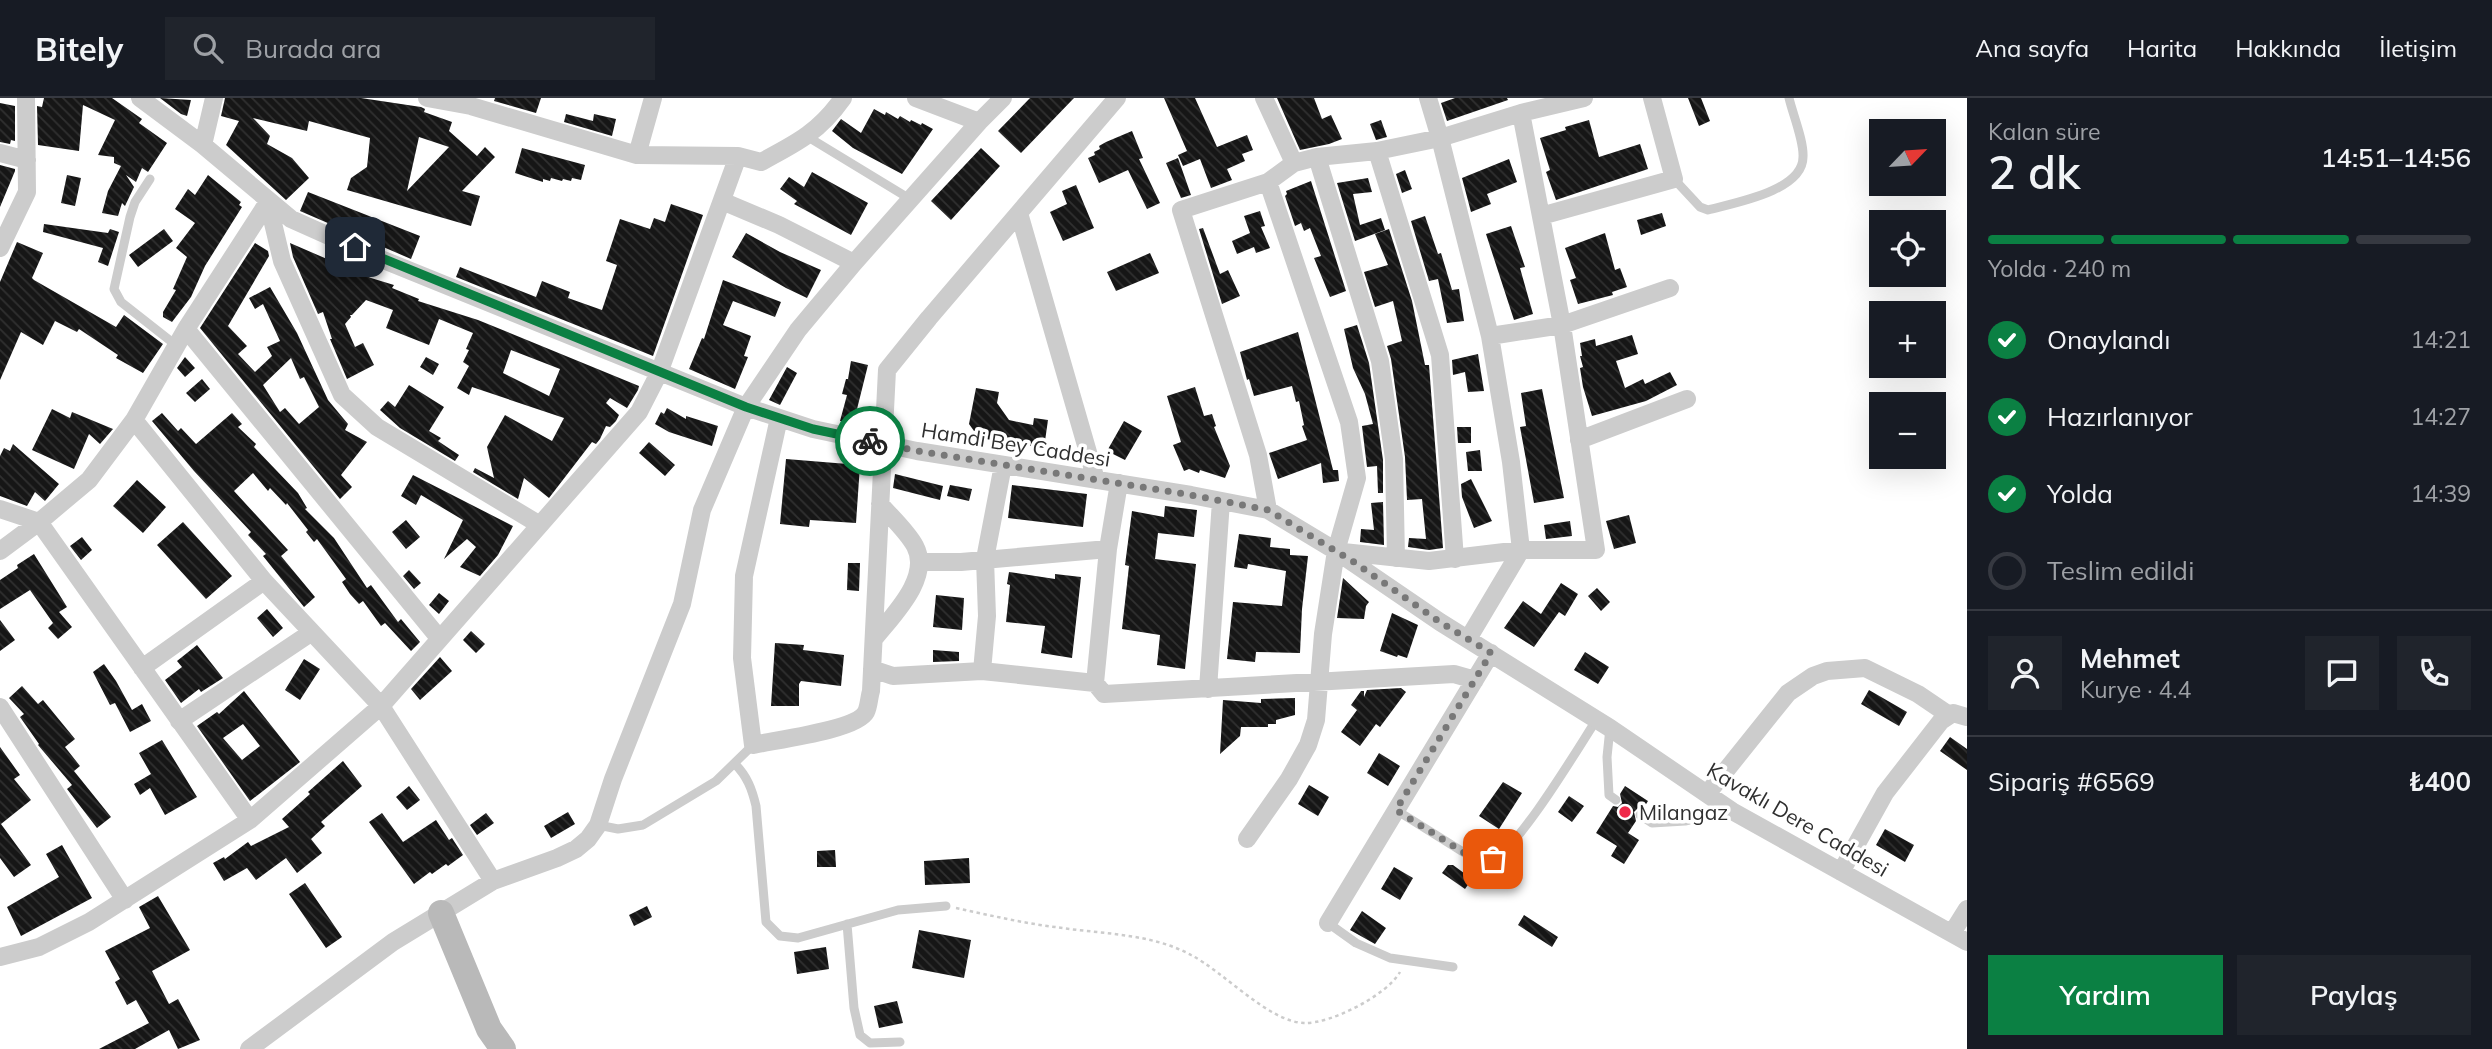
<!DOCTYPE html>
<html lang="tr">
<head>
<meta charset="utf-8">
<style>
	:root { --surface:#171b24; --page:#20242c; --text:#f1f3f6; --muted:#9ea1a6; --line:#363941; --accent:#0b8043 }
	body { margin:0; font-family:Mulish,sans-serif; background:var(--page); color:var(--text); height:100vh; display:flex; flex-direction:column; font-size:26px; white-space:nowrap }
	* { box-sizing:border-box; margin:0 }
	p { font-size:23px; color:var(--muted) }
	.icon { flex:none; width:38px; height:38px; fill:none; stroke:currentColor; stroke-width:2; stroke-linecap:round; stroke-linejoin:round }
	.map { position:relative; flex:1; overflow:hidden }
	.side { display:flex; flex-direction:column; background:var(--surface); width:525px }
	.side>* { flex:none }
	.needle { width:46px; rotate:65deg }
	.fabs { position:absolute; left:1869px; top:21px; display:grid; gap:14px }
	.fabs a { display:grid; place-items:center; width:77px; height:77px; border-radius:0px; background:var(--surface); box-shadow:0 7px 28px #0002; font-size:35px }
	.pin { position:absolute; display:grid; place-items:center; width:60px; height:60px; color:#fff; margin:-30px; border-radius:14px; box-shadow:0 4px 10px #0006 }
	.courier { position:absolute; display:grid; place-items:center; width:70px; height:70px; margin:-35px; border:5px solid #0b8043; border-radius:50%; background:#fff; color:#222; box-shadow:0 2px 9px #0007 }
	.headline em { font-style:normal; font-weight:600 }
	.headline div { display:flex; flex-direction:column-reverse }
	.headline { display:flex; align-items:center; justify-content:space-between; height:119px; padding:0 21px }
	h1 { font-size:46px; font-weight:600; line-height:52px }
	.bar { display:grid; grid-template-columns:repeat(4,1fr); gap:10px 7px; align-content:center; height:84px; padding:0 21px }
	.bar i { height:9px; border-radius:5px; background:var(--line) }
	.bar .on { background:var(--accent) }
	.bar p { grid-column:span 4 }
	.line { display:flex; align-items:center; gap:18px; padding:0 21px; border-top:2px solid var(--line) }
	.line div { flex:1 }
	.round { display:grid; place-items:center; flex:none; width:74px; height:74px; border-radius:0px; background:var(--page) }
	ol { padding:0 21px; list-style:none }
	li { display:flex; align-items:center; gap:21px; height:77px }
	li p { margin-inline-start:auto }
	li .icon { padding:7px; border-radius:50%; background:var(--accent); color:#fff; stroke-width:4 }
	li:last-child { color:var(--muted) }
	li i { width:38px; height:38px; border:4px solid var(--line); border-radius:50% }
	.cta { display:flex; gap:14px; margin-top:auto; padding:14px 21px }
	.cta a { flex:1; height:80px; border-radius:0px; background:var(--accent); color:#fff; font-size:28px; font-weight:600; line-height:80px; text-align:center }
	.cta a+a { background:var(--page); color:var(--text) }
	header { display:flex; align-items:center; gap:42px; box-sizing:border-box; height:98px; padding:0 35px; background:var(--surface); border-bottom:2px solid var(--line) }
	header strong { font-size:33px }
	nav { display:flex; gap:38px; margin-inline-start:auto; font-size:24px }
	.search { width:490px; height:63px; background:var(--page); display:flex; align-items:center; gap:18px; box-sizing:border-box; padding:0 24px; border-radius:0px; color:var(--muted); font-size:26px }
	main { display:flex; flex:1; min-height:0 }
	.map>svg:first-child { display:block }
</style>
</head>
<body>
<header>
<strong>Bitely</strong>
<div class="search"><svg class="icon" aria-label="search" viewBox="0 0 24 24"><circle cx="10" cy="10" r="6"/><path d="M15 15l6 6"/></svg>Burada ara</div>
<nav><a>Ana sayfa</a><a>Harita</a><a>Hakkında</a><a>İletişim</a></nav>
</header>
<main>
<div class="map">
<svg width="1967" height="951" viewBox="0 0 1967 951">
	<defs>
		<pattern id="building-back-hatch" width="6" height="6" patternUnits="userSpaceOnUse" patternTransform="scale(1.75)"><rect width="6" height="6" fill="#161616"/><path d="M-1 5l2 2M0 0l6 6M5-1l2 2" fill="none" stroke="#303030"/></pattern>
	</defs>
	<rect width="100%" height="100%" fill="#fff"/>
	<path fill="url(#building-back-hatch)" fill-rule="evenodd" d="M44,0H112L142,21L139,25L167,45L148,74L142,70L136,84L126,77L134,89L125,108L122,105L118,118L102,115L108,93L121,68L114,65V59L98,57L115,22L83,7L79,53L38,47L37,8L42,9Z
		M160,0L191,2L187,18L181,16Z
		M225,0H361L421,9L425,11L424,14L452,24L449,33L477,58L485,49L495,59L462,93L480,98L471,128L347,92L351,80L367,69L370,40L309,23L307,33L253,20L270,38L267,46L292,60L309,80L286,102L226,47L239,23L221,18ZM419,39L449,49L407,93Z
		M495,0H541L536,15L494,3Z
		M1030,0H1074L1021,55L998,33Z
		M1164,0H1195L1217,49L1247,37L1253,52L1242,56L1245,63L1227,71L1232,82L1211,90L1200,61L1183,68L1178,57L1187,53Z
		M1277,0H1314L1322,21L1331,17L1342,41L1329,46L1300,52Z
		M1455,0H1507L1508,2L1447,23L1441,5Z
		M1688,0H1701L1710,23L1699,28Z
		M0,5L15,8V43L11,42L10,46L0,44Z
		M874,11L885,17L886,14L898,21L900,18L910,24L911,22L921,27L922,25L933,31L902,76L853,50L832,33L841,21L861,35Z
		M566,16L593,23L594,16L616,21L612,38L564,24Z
		M1381,22L1387,39L1376,42L1370,26Z
		M1589,22L1599,59L1640,46L1648,71L1556,102L1546,74L1550,72L1540,40L1566,32L1565,29Z
		M1132,33L1143,60L1139,61L1160,105L1147,111L1128,72L1099,85L1088,60L1095,57L1094,54L1100,51L1099,48L1106,44Z
		M522,50L585,67L581,82L572,80L571,83L563,81L562,83L551,80L550,83L543,81V84L515,75Z
		M981,50L1000,68L951,122L931,103Z
		M1178,60L1191,97L1181,100L1166,65Z
		M1509,61L1517,84L1487,96L1491,106L1471,114L1462,80Z
		M0,67L15,71V73L0,109Z
		M1405,72L1412,91L1402,95L1396,76Z
		M812,74L868,105L851,137L794,106L797,103L780,91L789,79L804,89Z
		M67,77L81,80L75,108L61,105Z
		M208,77L241,104L239,107L242,109L205,168L191,199L172,224L163,219V214L176,192L173,191L187,159L176,150L195,125L175,111L188,91L195,97Z
		M1368,80L1372,94L1353,96L1360,127L1381,120L1385,132L1355,143L1337,85Z
		M1311,83L1346,193L1330,199L1314,160L1321,158L1310,130L1304,133L1301,125L1295,128L1285,98L1287,96L1286,93Z
		M1076,87L1094,130L1063,143L1050,114L1067,106L1062,93Z
		M308,94L420,138L411,161L300,113Z
		M671,106L703,117L653,258L456,179L460,169L536,199L542,183L570,194L568,200L602,212L617,167L606,163L620,121L650,131L654,120L665,124Z
		M1260,113L1265,128L1261,129L1270,150L1256,155L1254,149L1237,156L1232,143L1250,135L1244,118Z
		M1662,115L1666,128L1641,137L1637,122Z
		M1425,118L1438,156L1441,155L1452,192L1459,191L1464,223L1447,225L1438,181L1429,183L1411,123Z
		M44,126L108,135L110,131L119,134L108,168L98,164L103,150L43,134Z
		M1511,128L1525,169L1520,170L1533,216L1514,222L1486,136Z
		M1203,130L1220,176L1228,172L1240,198L1222,206L1199,131Z
		M164,131L173,143L138,169L129,157Z
		M1389,131L1412,203L1425,267H1429L1443,450L1429,452L1408,449L1409,440L1426,441L1422,401L1407,402L1405,359L1391,261L1387,248L1402,243L1393,203L1375,209L1364,174L1388,167L1375,136Z
		M746,135L780,154L821,172L807,200L786,190L732,159Z
		M1605,135L1615,172L1620,170L1627,189L1612,194L1613,197L1578,206L1570,182L1576,180L1565,150Z
		M17,144L43,155L32,180L34,182L116,229L124,217L163,246L143,275L116,260L118,257L79,231L77,234L55,223L43,247L21,234L0,282V184Z
		M255,145L268,153L269,158L228,228L247,248L238,256L255,274L272,258L267,249L280,243L263,206L255,211L249,200L270,189L297,235L328,302L348,326L345,332L367,344L341,377L352,389L340,401L200,230ZM291,260L300,281L304,279L319,309L299,326L285,310L280,314L263,287Z
		M290,145L371,180L394,187L392,190L419,201L418,203L478,222L639,288L638,292L627,310L610,300L606,305L619,317L616,323L610,329L606,328L600,341L596,346L592,344L549,400L524,380L518,401L473,374L475,370L494,380L487,349L505,317L552,343L564,320L472,289L469,297L457,290L469,268L463,264L469,252L466,251L473,235L439,221L429,247L386,230L393,212L366,202L352,217H350L351,219L345,226L355,249L363,245L374,267L347,281L330,241H332L323,214L318,216L293,159ZM511,252L560,271L549,298L503,275Z
		M1150,155L1159,175L1116,193L1107,174Z
		M723,182L781,204L775,219L733,203L723,227L751,238L744,258L748,259L735,291L689,271L702,240L704,241Z
		M1357,227L1369,265L1383,362V395H1378L1377,368L1367,369L1362,328L1373,326L1365,296L1353,270L1344,231Z
		M1298,234L1333,372H1338L1339,383L1323,385L1321,365L1278,381L1269,355L1307,342L1302,328L1304,327L1299,303L1296,304L1292,288L1254,298L1249,281L1247,282L1240,254Z
		M1632,237L1638,256L1616,263L1625,290L1643,281L1645,286L1670,274L1677,287L1646,303L1592,318L1583,289L1580,270L1583,269L1580,258H1582L1580,245L1595,241L1596,248Z
		M1478,256L1484,293L1468,294L1465,274L1453,277L1452,262Z
		M185,259L195,270L185,279L177,270Z
		M426,259L439,266L433,277L420,269Z
		M851,263L868,267L853,327L840,323L847,297L842,296L846,281H848Z
		M787,269L797,275L780,307L769,302Z
		M202,281L210,291L195,304L186,295Z
		M409,287L444,309L429,333L441,340L438,343L459,357L455,363L400,330L380,312L388,303L395,309Z
		M1195,289L1204,318L1212,316L1216,328L1214,329L1230,368L1225,380L1200,372L1199,375L1189,371L1184,373L1173,347L1181,344L1167,298Z
		M976,290L999,294L997,305L1009,322L1033,327L1034,320L1048,322L1044,350L979,340L969,326Z
		M1542,291L1564,400L1534,405L1520,329L1526,328L1521,295Z
		M667,310L686,321V318L718,328L712,348L669,334L655,326L661,314L664,316Z
		M52,311L70,320L72,314L113,331L100,346L89,336L74,371L32,352Z
		M162,315L178,333L181,330L196,346L232,315L242,326L238,329L256,346L254,349L298,395L307,410L305,411L334,440L367,490L371,487L398,524L401,521L420,544L411,553L385,525L381,528L363,503L359,506L350,496L342,484L346,481L317,441L314,444L306,434L308,432L287,405L286,407L270,390L268,393L253,375L234,393L288,452L281,458L315,499L304,509L263,458L266,456L248,437L251,434L194,373L152,323Z
		M1124,323L1142,333L1125,362L1107,353Z
		M1457,329H1471V345H1458Z
		M649,344L675,367L665,378L639,355Z
		M13,346L59,386L45,403L35,394L27,408L0,398V358L4,350L10,353Z
		M1480,352L1482,373H1468L1466,354Z
		M786,361L860,367L856,425L810,422L809,429L780,426Z
		M895,376L943,388L940,402L893,390Z
		M413,377L513,428L498,457L480,478L460,469L476,449L467,441L444,461L463,422L421,397L416,407L401,398Z
		M1471,381L1492,423L1474,430L1462,399L1461,386Z
		M137,382L166,409L143,435L113,408Z
		M950,387L972,391L969,403L947,398Z
		M1012,387L1087,396L1083,429L1008,420Z
		M1383,404L1384,447L1360,444L1361,431L1374,432L1371,405Z
		M1165,408L1197,412L1194,439L1158,435L1155,461L1196,466L1185,571L1157,567L1160,537L1122,531L1129,468L1125,467L1132,413L1164,419Z
		M1629,417L1636,445L1614,451L1606,423Z
		M406,422L420,439L406,451L392,434Z
		M1570,423L1572,438L1546,441L1544,427Z
		M183,424L232,478L206,501L157,447Z
		M1239,436L1271,440L1270,449L1290,451V457L1308,458L1302,511L1300,555L1256,554L1255,564L1227,561L1233,504L1282,508L1286,473L1248,466L1247,471L1234,469Z
		M82,439L92,452L81,462L70,448Z
		M34,456L67,509L59,514L72,529L58,541L48,530L53,525L30,492L0,511V482L18,470L17,467Z
		M848,465H860L859,493L847,492Z
		M409,472L421,485L414,491L403,478Z
		M1009,474L1055,481V476L1081,479L1072,560L1041,555L1045,528L1006,524L1010,487L1007,486Z
		M1343,480L1369,504L1366,508L1364,521L1337,520Z
		M1561,485L1578,496L1565,518L1559,514L1534,549L1504,530L1523,503L1541,516Z
		M1597,490L1610,504L1601,513L1588,498Z
		M439,495L449,503L439,516L429,507Z
		M936,497L964,500L962,532L933,529Z
		M267,511L283,530L273,539L257,520Z
		M1392,515L1418,527L1407,560L1398,557L1397,559L1380,553Z
		M0,522L15,542L0,553Z
		M471,533L485,546L476,555L463,542Z
		M775,545L804,547L803,552L844,557L841,588L801,583L799,586V608H771Z
		M197,547L223,580L201,594L199,591L181,605L165,582L182,569L177,563Z
		M933,552L959,554V563L933,564Z
		M1585,554L1609,569L1598,586L1574,572Z
		M440,559L452,573L420,602L411,591Z
		M304,561L320,571L300,602L285,592Z
		M104,566L116,583L132,612L142,606L151,623L130,634L115,605L110,607L93,574Z
		M22,588L38,606L43,602L75,641L65,649L80,668L74,673L111,719L97,730L67,691L72,687L38,647L39,646L20,619L24,616L9,600Z
		M1401,590L1406,594L1380,629L1376,626L1360,648L1341,634L1357,612L1351,607L1361,593H1364V599L1367,592Z
		M1869,592L1907,614L1899,628L1861,606Z
		M244,593L300,664L250,703L197,628L217,614L219,616ZM243,626L260,648L242,662L223,640Z
		M1295,600V617L1276,622V626H1268V629H1241L1240,638L1220,656L1223,602L1261,605V601Z
		M1950,639L1967,651V672L1940,653Z
		M162,642L197,699L165,717L150,690L140,697L134,686L151,676L139,655Z
		M0,649L20,677L14,681L31,702L1,726L31,767L14,779L0,760Z
		M1379,655L1400,668L1388,688L1367,675Z
		M343,663L362,688L321,724L325,728L311,741L322,755L297,775L286,760L256,782L247,770L224,783L213,765L224,759L225,761L248,744L251,748L289,729L282,721L310,696L308,694Z
		M1503,684L1522,695L1499,731L1479,718Z
		M1309,687L1329,699L1318,718L1298,706Z
		M409,688L420,702L407,712L396,699Z
		M1625,688L1648,703L1643,711L1638,710L1634,714L1636,723L1628,735L1639,742L1624,766L1611,758L1617,748L1596,735L1613,708L1618,709L1622,705L1620,696Z
		M1569,698L1584,708L1572,724L1558,714Z
		M568,714L575,726L551,740L544,728Z
		M382,715L403,744L436,722L449,742L452,740L463,757L448,768L446,766L432,776L430,774L414,786L369,724Z
		M486,715L494,725L477,737L470,727Z
		M1885,731L1914,747L1905,764L1876,747Z
		M62,747L92,800L21,838L7,809L59,779L46,756Z
		M835,752L836,769H817V753Z
		M969,760L970,785L925,787L924,763Z
		M1448,767H1453L1472,781L1465,791L1442,775Z
		M1394,769L1413,780L1400,802L1381,791Z
		M305,785L342,839L326,850L289,796Z
		M158,798L190,852L152,873L169,906L178,901L200,942L178,951L169,932L135,951H99L149,925L136,902L127,907L115,884L120,881L105,853L150,830L139,809Z
		M647,808L652,819L634,828L629,817Z
		M1362,813L1386,830L1375,846L1350,832Z
		M1524,817L1558,839L1552,849L1518,827Z
		M919,832L971,842L964,880L912,870Z
		M826,849L829,871L797,876L794,854Z
		M897,903L903,925L879,930L874,908Z"/>
	<g fill="none" stroke-linecap="round" stroke-linejoin="round">
		<path stroke="#ccc" stroke-width="2.5" stroke-dasharray="3.5 3.5" stroke-linecap="butt" d="M956,810C989,817 1022,825 1055,829C1100,836 1151,835 1191,857C1224,874 1269,924 1304,925C1331,926 1387,897 1400,874"/>
		<path stroke="#ccc" stroke-width="9" d="M808,39L910,101
			M150,81L135,104L130,119L114,191L121,204L177,248
			M1674,81L1700,109L1708,112C1734,105 1803,93 1803,59C1804,43 1793,17 1789,0
			M1610,630L1607,659L1609,697L1616,702
			M735,666C747,678 752,691 756,708L766,824L780,838L798,840L898,812L946,808
			M1396,712L1471,759C1478,760 1486,764 1493,761C1520,748 1578,650 1597,621
			M1640,717L1652,725L1685,723L1730,713
			M598,727L618,731L643,727L716,683L753,647
			M1328,825L1356,845L1390,860L1453,869
			M847,826L854,910L860,937L870,945L900,944"/>
		<path stroke="#ccc" stroke-width="18" d="M140,0L203,47L291,121L376,159L746,309L813,331L917,353L1191,397L1268,412L1336,453L1440,524L1610,630L1732,713L1967,844
			M427,0L471,8L637,57L738,58L761,64C797,45 819,34 843,0
			M916,0L979,24
			M1264,0L1294,65
			M1428,0L1440,40L1490,238L1511,364L1521,452L1468,541
			M203,47L214,0
			M1377,53L1440,257L1455,461
			M0,55L27,62
			M637,57L653,0
			M1317,59L1380,263L1394,361L1396,460
			M722,103L779,127L854,165
			M268,104L282,163L342,297L377,329L540,427
			M1019,115L1096,382
			M1541,118L1674,81L1652,0
			M0,150L27,94L26,0
			M186,231L439,540
			M1490,238L1562,227L1670,190
			M779,320L744,478L742,560L753,647C775,642 857,632 866,614C869,608 869,599 871,593L887,272L929,220L1117,0
			M134,322L264,483L381,608L493,783
			M1579,342L1687,301
			M1119,385L1108,451L1095,585L1104,596L1454,576L1475,582
			M0,411L39,424L250,722
			M1268,412L1258,357L1181,112L1268,84L1294,65L1317,59L1377,53L1440,40L1521,15L1584,0
			M0,453L39,424L89,382L134,322L186,231L268,104
			M1343,454L1429,463L1521,452H1596L1562,227L1521,15
			M920,464H961L1108,451
			M874,541C892,518 932,480 915,448C907,433 891,419 880,406
			M142,570L264,483
			M872,571L893,578L982,573L1095,585
			M982,573L987,518L985,461L1003,367
			M1208,591L1221,403
			M0,609L125,802
			M179,623L312,534
			M1707,696L1788,595L1813,578L1827,573L1865,570L1918,596L1949,617
			M1247,741L1289,681L1308,647L1316,622L1323,536L1336,453L1357,380L1349,324L1268,84
			M1841,774L1885,695L1941,623L1953,615L1967,619
			M1328,825L1491,555
			M1952,835L1967,811
			M0,859L39,849L89,824L250,722L381,608L639,314L659,275L738,58
			M249,951L393,844L493,783L557,760L576,751L588,741L598,727L613,681L682,506L702,412L746,309L798,232L854,165L979,24L1003,0"/>
		<path stroke="#b9b9b9" stroke-width="26" d="M441,815L489,931L503,951"/>
	</g>
	<g fill="none" stroke-linecap="round" stroke-linejoin="round">
		<path stroke="#787878" stroke-width="7" stroke-dasharray="0 12.6" d="M870,343L917,353L1191,397L1268,412L1354,464L1440,524L1491,555L1396,712L1471,759L1484,762L1493,761"/>
		<path stroke="#0b8043" stroke-width="9" d="M355,149L746,309L813,331L870,343"/>
	</g>
	<circle fill="#ef2949" stroke="#fff" stroke-width="2.5" cx="1625" cy="714" r="7"/>
	<g text-anchor="middle" dominant-baseline="central" stroke-width="7" stroke-linejoin="round" paint-order="stroke">
		<g font-size="21" fill="#2f2f2f" stroke="#fff">
			<text transform="translate(1016 346) rotate(9)">Hamdi Bey Caddesi</text>
			<text transform="translate(1798 721) rotate(30)">Kavaklı Dere Caddesi</text>
		</g>
		<g font-size="21" fill="#2f2f2f" stroke="#fff" text-anchor="start">
			<text x="1639" y="714">Milangaz</text>
		</g>
	</g>
</svg>
<div class="fabs">
<a><svg class="needle" viewBox="-14 -14 28 28"><path d="M0-13l5 13h-10z" fill="#e53935"/><path d="M0 13l5-13h-10z" fill="#9ea1a6"/></svg></a>
<a><svg class="icon" aria-label="locate" viewBox="0 0 24 24"><circle cx="12" cy="12" r="6"/><path d="M12 2v4M12 18v4M2 12h4M18 12h4"/></svg></a>
<a>+</a>
<a>−</a>
</div>
<div class="pin" style="left:1493px;top:761px;background:#ea580c"><svg class="icon" aria-label="bag" viewBox="0 0 24 24"><path d="M5 8h14l-1 12H6zM9 8a3 3 0 0 1 6 0"/></svg></div>
<div class="pin" style="left:355px;top:149px;background:#1f2937"><svg class="icon" aria-label="home" viewBox="0 0 24 24"><path d="M3 11l9-7 9 7M6 9v11h12V9"/></svg></div>
<div class="courier" style="left:870px;top:343px"><svg class="icon" aria-label="bike" viewBox="0 0 24 24"><circle cx="6" cy="16" r="4"/><circle cx="18" cy="16" r="4"/><path d="M6 16l4-8h5l3 8M10 8l3 8H6M13 5h3"/></svg></div>
</div>
<section class="side">
<div class="headline"><div><h1>2 dk</h1><p>Kalan süre</p></div><em>14:51–14:56</em></div>
<div class="bar"><i class="on"></i><i class="on"></i><i class="on"></i><i></i><p>Yolda · 240 m</p></div>
<ol>
<li><svg class="icon" aria-label="check" viewBox="0 0 24 24"><path d="M5 12l5 5 9-10"/></svg>Onaylandı<p>14:21</p></li>
<li><svg class="icon" aria-label="check" viewBox="0 0 24 24"><path d="M5 12l5 5 9-10"/></svg>Hazırlanıyor<p>14:27</p></li>
<li><svg class="icon" aria-label="check" viewBox="0 0 24 24"><path d="M5 12l5 5 9-10"/></svg>Yolda<p>14:39</p></li>
<li><i></i>Teslim edildi</li>
</ol>
<div class="line" style="height:126px"><a class="round"><svg class="icon" aria-label="person" viewBox="0 0 24 24"><circle cx="12" cy="8" r="4"/><path d="M4 21q1-7 8-7t8 7"/></svg></a><div><b>Mehmet</b><p>Kurye · 4.4</p></div><a class="round"><svg class="icon" aria-label="chat" viewBox="0 0 24 24"><path d="M4 5h16v11H9l-5 4z"/></svg></a><a class="round"><svg class="icon" aria-label="phone" viewBox="0 0 24 24"><path d="M5 4h4l2 5-3 2q2 4 5 5l2-3 5 2v4C11 20 4 13 5 4z"/></svg></a></div>
<div class="line" style="height:91px"><div>Sipariş #6569</div><b>₺400</b></div>
<div class="cta"><a>Yardım</a><a>Paylaş</a></div>
</section>
</main>
</body>
</html>
